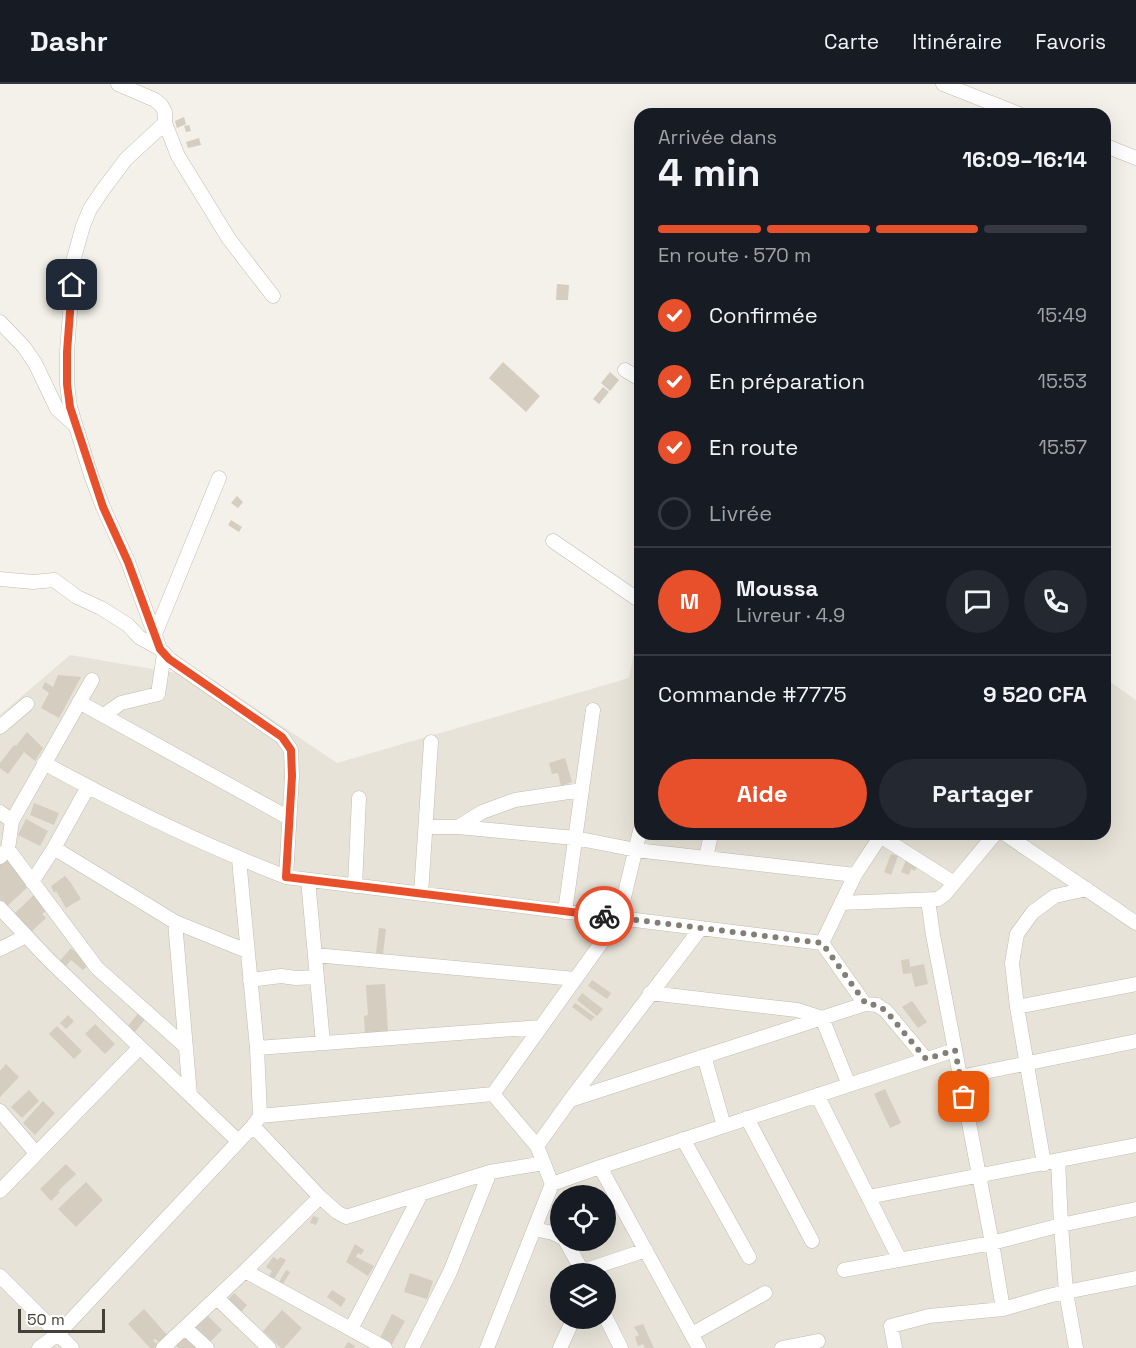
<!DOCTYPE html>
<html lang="fr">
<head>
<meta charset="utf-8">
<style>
	:root { --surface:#171b24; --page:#242831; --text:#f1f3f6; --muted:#9ea1a6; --line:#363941; --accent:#e84f2b }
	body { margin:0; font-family:"Space Grotesk",sans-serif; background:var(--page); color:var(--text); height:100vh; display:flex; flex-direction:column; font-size:22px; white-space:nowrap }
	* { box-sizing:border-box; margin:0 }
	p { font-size:20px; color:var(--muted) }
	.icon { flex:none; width:33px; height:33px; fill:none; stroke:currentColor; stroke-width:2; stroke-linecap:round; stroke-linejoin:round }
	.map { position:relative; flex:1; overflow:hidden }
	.side { position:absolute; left:634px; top:24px; width:477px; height:732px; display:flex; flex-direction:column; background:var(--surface); border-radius:18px; box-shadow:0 6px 24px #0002 }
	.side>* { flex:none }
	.controls { position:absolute; left:550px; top:1101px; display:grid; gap:12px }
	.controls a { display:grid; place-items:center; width:66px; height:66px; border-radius:50%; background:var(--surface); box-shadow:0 6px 24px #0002; font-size:30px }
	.scale { position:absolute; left:18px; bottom:15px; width:87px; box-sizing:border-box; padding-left:6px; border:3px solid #464138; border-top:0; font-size:16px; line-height:21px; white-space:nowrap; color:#464138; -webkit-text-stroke:4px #fff; paint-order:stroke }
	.pin { position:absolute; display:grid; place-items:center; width:51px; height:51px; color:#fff; margin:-26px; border-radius:12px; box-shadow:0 3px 9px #0006 }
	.courier { position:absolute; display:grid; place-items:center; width:60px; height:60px; margin:-30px; border:4px solid #e84f2b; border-radius:50%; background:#fff; color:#222; box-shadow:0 2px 8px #0007 }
	.headline em { font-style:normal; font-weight:800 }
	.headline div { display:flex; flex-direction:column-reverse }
	.headline { display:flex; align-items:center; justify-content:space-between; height:102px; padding:0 24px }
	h1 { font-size:39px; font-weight:800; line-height:45px }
	.bar { display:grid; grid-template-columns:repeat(4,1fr); gap:9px 6px; align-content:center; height:72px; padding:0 24px }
	.bar i { height:8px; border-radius:4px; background:var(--line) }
	.bar .current { background:var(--accent) }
	.bar p { grid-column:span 4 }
	.line { display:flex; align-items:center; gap:15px; padding:0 24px; border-top:2px solid var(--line) }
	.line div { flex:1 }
	.round { display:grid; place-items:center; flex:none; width:63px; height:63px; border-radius:32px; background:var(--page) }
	ol { padding:0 24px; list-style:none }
	li { display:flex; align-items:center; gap:18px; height:66px }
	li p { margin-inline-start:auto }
	li .icon { padding:6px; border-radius:50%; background:var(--accent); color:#fff; stroke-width:4 }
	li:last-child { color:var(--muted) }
	li i { width:33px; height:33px; border:3px solid var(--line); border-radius:50% }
	.button { display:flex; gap:12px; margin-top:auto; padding:12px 24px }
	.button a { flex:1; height:69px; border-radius:36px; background:var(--accent); color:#fff; font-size:24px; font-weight:800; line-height:69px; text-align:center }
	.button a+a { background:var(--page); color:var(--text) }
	header { display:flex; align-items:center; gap:36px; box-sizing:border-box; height:84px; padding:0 30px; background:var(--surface); border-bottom:2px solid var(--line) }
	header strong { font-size:28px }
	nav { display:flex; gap:33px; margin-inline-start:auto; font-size:21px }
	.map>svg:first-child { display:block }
</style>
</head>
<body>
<header>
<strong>Dashr</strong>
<nav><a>Carte</a><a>Itinéraire</a><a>Favoris</a></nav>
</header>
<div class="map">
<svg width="1136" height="1264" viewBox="0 0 1136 1264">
	<rect width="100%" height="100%" fill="#f3f1e9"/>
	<path fill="#e7e3d8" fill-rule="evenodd" d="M640,535V750H1106V595L1136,616V1264H0V631L70,571L212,595L337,679L629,594ZM561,1112H606V1156H561ZM561,1190H606V1234H561Z"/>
	<path fill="#d4cdc0" d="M184,33L186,40L177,44L175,37Z
		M189,41L191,47L186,48L184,42Z
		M199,54L201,61L188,64L186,58Z
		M557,200L569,201L568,216H556Z
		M503,278L540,312L526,328L489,294Z
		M610,288L619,296L610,307L601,299Z
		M603,303L609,308L599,320L593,315Z
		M237,412L243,418L238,424L231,419Z
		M231,436L242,443L239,448L228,441Z
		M58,591L81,593L59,634L41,624L49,609L42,604L45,598L53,603Z
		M27,648L43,664L35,677L24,668L8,690L0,684V679L14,661L16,662Z
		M565,674L572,698L561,702L558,689L552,690L549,679Z
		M34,719L59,729L54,741L30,731Z
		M26,735L48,747L40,762L18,751Z
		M891,770L898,772L891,791L884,788Z
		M4,772L30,801L6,823L0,816V776Z
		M907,774L919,779L915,787L911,785L909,791L901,788Z
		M65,792L71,799L81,815L66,824L56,807L54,809L51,802Z
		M34,811L47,826L42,830L46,834L31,848L14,830Z
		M379,844L386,845L383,870L376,869Z
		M71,864L89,880L83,886L71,876L64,884L58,879Z
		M909,875L911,889L903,890L901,876Z
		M924,880L928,900L915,903L910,883Z
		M592,896L611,909L607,915L588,902Z
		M385,900L388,948L365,950L364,932L368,931L366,901Z
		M582,909L603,925L597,932L577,916Z
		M912,917L927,938L918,944L902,923Z
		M575,919L595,933L591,937L572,923Z
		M140,927L147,933L134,949L127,943Z
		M68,931L74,937L66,945L60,939Z
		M95,940L115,960L105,970L85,950Z
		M57,942L82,967L74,975L49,950Z
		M6,980L19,993L0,1013V987Z
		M885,1005L901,1039L890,1044L874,1010Z
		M29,1006L39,1017L22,1034L11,1023Z
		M43,1017L55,1029L35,1051L23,1039Z
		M66,1080L76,1090L58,1107L60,1108L51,1117L40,1105Z
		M86,1098L103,1116L76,1143L58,1125Z
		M313,1132L319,1134L316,1141L310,1139Z
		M355,1160L364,1166L361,1171L358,1169L356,1173L374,1182L368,1192L346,1178Z
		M273,1173L278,1176L280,1173L286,1176L274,1195L269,1192L272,1187L266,1183Z
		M286,1186L290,1188L283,1200L279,1198Z
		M410,1189L433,1197L427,1215L404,1208Z
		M332,1206L346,1215L341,1223L327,1213Z
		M234,1209L247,1221L241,1228L228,1216Z
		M144,1225L168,1252L160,1259L155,1255L153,1256L158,1261L155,1264H150L128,1240Z
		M282,1226L302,1244L284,1264H281L263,1247Z
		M203,1227L222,1246L210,1258L191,1239Z
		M392,1230L405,1237L391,1262L379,1256Z
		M643,1240L654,1264H645L643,1260L638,1262L635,1253L639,1251L634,1243Z
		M183,1246L201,1264H178L172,1257Z
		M348,1258L355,1262L354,1264H344Z"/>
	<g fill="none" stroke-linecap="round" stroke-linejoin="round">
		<defs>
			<path id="minor" d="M118,0L155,16L161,21L165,28V39L178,72L229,155L273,212
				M943,0L1019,30
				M165,39L126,75L102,107L90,125L83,142L74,174L67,268V300L70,323L91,391L103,423L128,478L160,565L169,575L282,653L291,666L292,692L286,793
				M1106,62L1136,74
				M0,238L24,263L35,279L57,325L76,342
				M625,286L640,295
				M553,457L640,517
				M0,495L33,498L54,496L77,513L101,524L128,541L139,553L160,565
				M155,550L219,394
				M79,618L289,734
				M104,631L121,619L158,610L164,570
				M0,643L27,620
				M44,679C122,722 204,761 286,793L822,859L865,920
				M0,728L12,737
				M426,743H458L575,754L636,766L855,791
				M458,743L482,728L515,716L582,706
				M877,750L954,799
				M1005,750L1136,839
				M54,764L175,838L247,867
				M8,765L97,884L186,963
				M0,773L8,765L12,737L92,596
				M706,774L711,750
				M308,796L323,959
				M32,798L54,764L88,703
				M355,802L359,714
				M421,810L431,658
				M928,816L933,851L992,1159L1003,1225
				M841,819L938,815L945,810L995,750
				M0,824L48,875L238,1057
				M565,828L593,626
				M175,838L190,1011
				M822,859L855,791L882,750
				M0,865L26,852
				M315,871L575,895
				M250,896L281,892L296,894L317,893
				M650,909L797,926L822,934L849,1001
				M1017,923L1136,900
				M257,964L541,943
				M704,972L724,1042
				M960,993L1136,957
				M817,1011L900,1176
				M570,1016L865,920L877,921L886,927L926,975
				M0,1027L36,1069
				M260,1032L493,1010L619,834L640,747
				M747,1034L812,1157
				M253,1042L320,1113L337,1128L346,1133L490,1088L544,1079
				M683,1055L749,1173
				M537,1062L570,1016L701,844
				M1058,1076L1061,1141L1066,1208L1136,1194
				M1044,1080L1017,923L1012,879L1017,850L1033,828L1055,812L1087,805
				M600,1083L699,1264
				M552,1100L600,1083L955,966
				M0,1107L140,963
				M868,1113L1136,1061
				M534,1145L553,1149L561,1153
				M565,1156L584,1190
				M844,1186L992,1159L1061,1141L1136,1125
				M245,1187L385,1264
				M583,1187L646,1166
				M0,1192L72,1264
				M217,1214L269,1264
				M606,1234L621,1264
				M185,1244L207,1264
				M351,1245L421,1110
				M692,1250L765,1209
				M39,1264L58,1250L253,1042L260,1032L257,964L239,775
				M163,1264L245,1187L320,1113
				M412,1264L450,1188L490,1088
				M487,1264L552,1100L537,1062L493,1010
				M560,1264L574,1234
				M782,1264L818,1257
				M895,1264L891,1242L929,1232L1003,1225L1048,1212L1066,1208L1076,1264"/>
		</defs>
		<use href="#minor" stroke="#c1bcaf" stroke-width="15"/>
		<use href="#minor" stroke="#fff" stroke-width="14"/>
	</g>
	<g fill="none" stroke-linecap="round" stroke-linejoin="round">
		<path stroke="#837f76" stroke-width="6" stroke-dasharray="0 10.8" d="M604,832L822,859L866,920L877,921L886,927L926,975L955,966L964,1013"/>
		<path stroke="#e84f2b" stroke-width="8" d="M72,201L67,268V300L70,323L103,423L128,478L160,565L169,575L282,653L291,666L292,692L286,793L604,832"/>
	</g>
</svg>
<div class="controls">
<a><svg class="icon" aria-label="locate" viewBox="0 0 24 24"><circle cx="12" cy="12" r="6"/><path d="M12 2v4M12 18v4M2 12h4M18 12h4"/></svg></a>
<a><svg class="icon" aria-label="layers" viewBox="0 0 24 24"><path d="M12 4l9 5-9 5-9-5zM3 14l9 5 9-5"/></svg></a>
</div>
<div class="scale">50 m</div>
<div class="pin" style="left:964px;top:1013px;background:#ea580c"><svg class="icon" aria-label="bag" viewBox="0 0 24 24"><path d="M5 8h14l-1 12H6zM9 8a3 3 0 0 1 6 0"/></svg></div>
<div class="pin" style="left:72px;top:201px;background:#1f2937"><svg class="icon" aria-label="home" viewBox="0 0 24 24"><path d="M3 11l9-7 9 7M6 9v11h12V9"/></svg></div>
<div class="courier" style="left:604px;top:832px"><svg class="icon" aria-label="bike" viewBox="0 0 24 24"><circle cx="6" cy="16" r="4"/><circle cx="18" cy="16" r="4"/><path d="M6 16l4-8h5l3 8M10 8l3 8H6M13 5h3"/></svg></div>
<section class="side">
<div class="headline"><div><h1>4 min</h1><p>Arrivée dans</p></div><em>16:09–16:14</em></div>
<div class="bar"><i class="current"></i><i class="current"></i><i class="current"></i><i></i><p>En route · 570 m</p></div>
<ol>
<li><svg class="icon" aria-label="check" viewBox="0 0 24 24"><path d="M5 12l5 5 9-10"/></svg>Confirmée<p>15:49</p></li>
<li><svg class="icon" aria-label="check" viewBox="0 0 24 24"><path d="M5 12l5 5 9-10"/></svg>En préparation<p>15:53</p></li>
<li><svg class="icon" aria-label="check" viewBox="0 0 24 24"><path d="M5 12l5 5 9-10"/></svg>En route<p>15:57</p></li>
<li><i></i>Livrée</li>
</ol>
<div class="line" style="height:108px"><b class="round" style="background:var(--accent);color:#fff">M</b><div><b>Moussa</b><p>Livreur · 4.9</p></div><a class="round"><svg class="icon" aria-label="chat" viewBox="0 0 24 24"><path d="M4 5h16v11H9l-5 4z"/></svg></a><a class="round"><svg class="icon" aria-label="phone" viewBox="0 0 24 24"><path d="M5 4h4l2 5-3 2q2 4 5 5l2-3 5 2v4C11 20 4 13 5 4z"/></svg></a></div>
<div class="line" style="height:78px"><div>Commande #7775</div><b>9 520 CFA</b></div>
<div class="button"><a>Aide</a><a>Partager</a></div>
</section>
</div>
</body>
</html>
